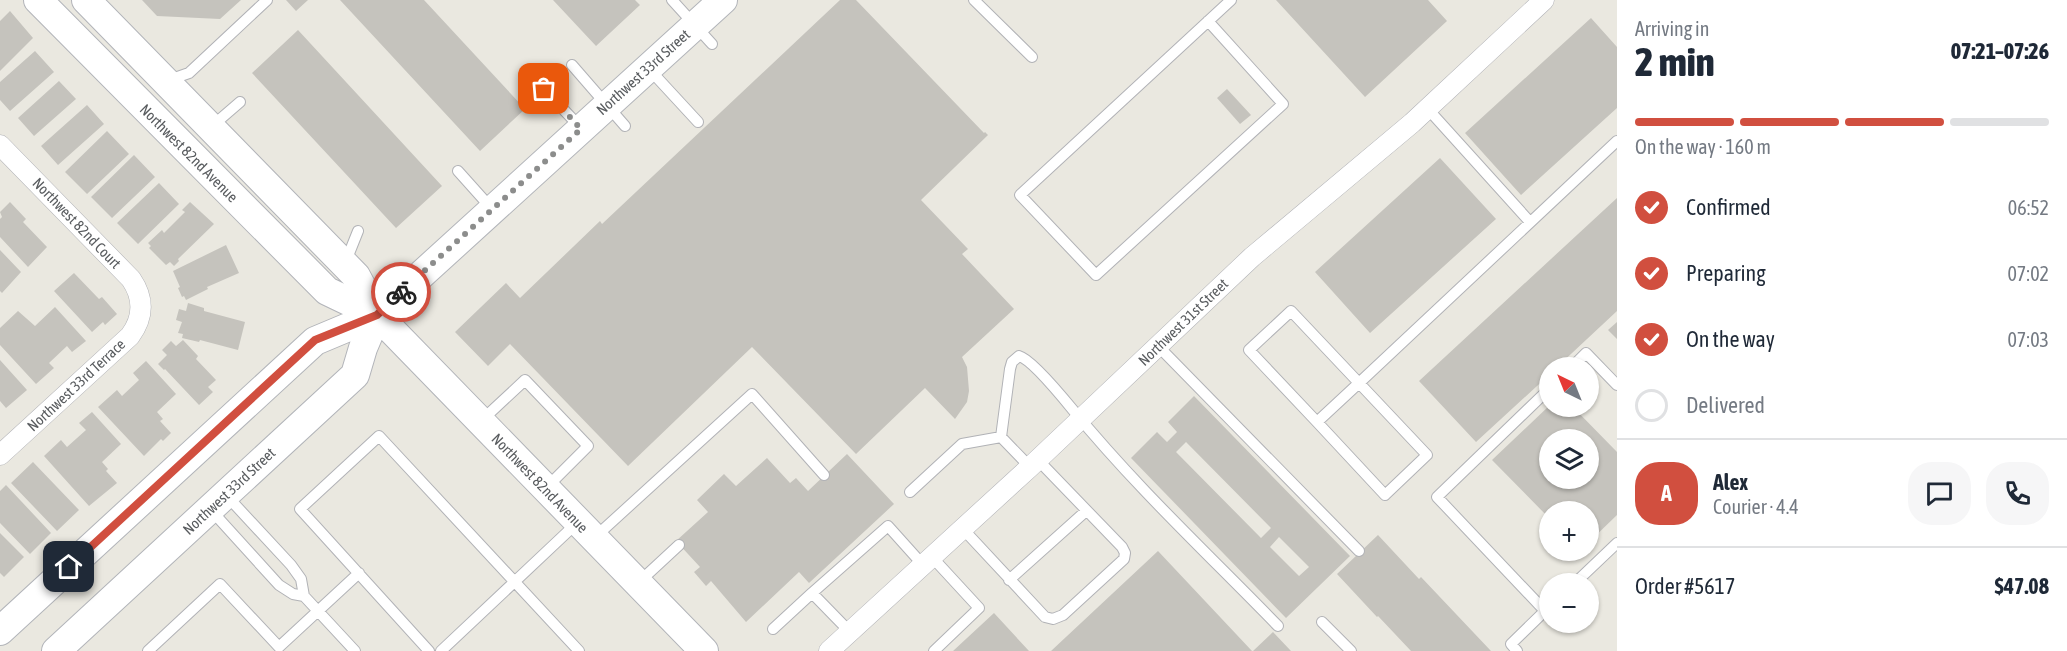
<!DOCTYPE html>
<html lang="en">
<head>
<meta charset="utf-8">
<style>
	:root { --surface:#fff; --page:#f6f6f7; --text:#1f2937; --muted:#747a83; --line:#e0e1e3; --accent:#d14f3f }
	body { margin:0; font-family:"Asap Condensed",sans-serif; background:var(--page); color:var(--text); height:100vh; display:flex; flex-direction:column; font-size:22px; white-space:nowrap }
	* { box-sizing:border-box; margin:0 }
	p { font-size:20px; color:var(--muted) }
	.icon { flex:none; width:33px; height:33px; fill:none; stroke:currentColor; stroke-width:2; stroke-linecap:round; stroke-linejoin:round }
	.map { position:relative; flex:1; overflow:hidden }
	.drawer { display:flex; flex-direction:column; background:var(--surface); width:450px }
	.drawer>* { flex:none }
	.needle { width:39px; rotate:317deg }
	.tools { position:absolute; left:1539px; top:357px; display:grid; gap:12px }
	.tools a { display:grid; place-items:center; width:60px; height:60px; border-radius:50%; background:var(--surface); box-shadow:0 2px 4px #0004; font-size:30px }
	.pin { position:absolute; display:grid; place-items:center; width:51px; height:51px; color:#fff; margin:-26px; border-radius:12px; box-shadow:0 3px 9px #0006 }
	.courier { position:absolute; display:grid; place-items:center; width:60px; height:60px; margin:-30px; border:4px solid #d14f3f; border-radius:50%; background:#fff; color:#222; box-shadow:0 2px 8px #0007 }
	.head em { font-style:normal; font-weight:800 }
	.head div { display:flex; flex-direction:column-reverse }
	.head { display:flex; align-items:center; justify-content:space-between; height:102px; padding:0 18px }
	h1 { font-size:39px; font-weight:800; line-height:45px }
	.bar { display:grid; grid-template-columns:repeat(4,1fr); gap:9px 6px; align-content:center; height:72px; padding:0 18px }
	.bar i { height:8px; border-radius:4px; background:var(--line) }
	.bar .selected { background:var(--accent) }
	.bar p { grid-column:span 4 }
	.line { display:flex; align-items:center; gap:15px; padding:0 18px; border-top:2px solid var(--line) }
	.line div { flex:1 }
	.round { display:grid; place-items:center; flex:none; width:63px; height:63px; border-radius:24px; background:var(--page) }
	ol { padding:0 18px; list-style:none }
	li { display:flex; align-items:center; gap:18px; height:66px }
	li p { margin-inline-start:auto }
	li .icon { padding:6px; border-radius:50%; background:var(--accent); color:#fff; stroke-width:4 }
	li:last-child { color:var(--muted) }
	li i { width:33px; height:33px; border:3px solid var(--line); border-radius:50% }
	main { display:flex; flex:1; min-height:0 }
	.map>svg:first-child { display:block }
</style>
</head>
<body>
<main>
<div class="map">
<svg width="1617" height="651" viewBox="0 0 1617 651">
	<rect width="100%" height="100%" fill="#eae8e0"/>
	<path fill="#c5c3bd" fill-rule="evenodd" d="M142,0H241L220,19L157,16Z
		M286,0H308L296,11Z
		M340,0H424L525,109L480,151Z
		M553,0H635L640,5L596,46Z
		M840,0H856L984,133L985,132L988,135L921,200L968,249L962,254L1014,309L962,357L967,367L969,391L967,402L955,419L925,388L856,454L752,347L628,466L510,344L488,366L455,332L506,283L520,298L600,221L602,224Z
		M1276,0H1428L1447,21L1365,97Z
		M10,11L33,38L0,71V21Z
		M1591,18L1617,47V108L1521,195L1465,133Z
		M298,30L442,186L396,228L252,73Z
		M35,51L54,72L10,111L0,100V82Z
		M59,81L76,99L34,136L18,118Z
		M1227,89L1251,115L1240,124L1217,98Z
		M87,105L104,124L58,165L41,146Z
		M107,131L129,154L87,194L65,172Z
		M134,155L155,177L112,218L91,197Z
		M1440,158L1496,219L1370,333L1315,272Z
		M159,183L179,204L138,244L117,223Z
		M1617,198V311L1556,368H1550V374L1476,442L1419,381Z
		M10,202L26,219L23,222L47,247L28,267L0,237V219L2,217L0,212Z
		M190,202L214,224L178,259L179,261L174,266L170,262L166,265L149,248L151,246L148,243L162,230L164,233L185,212L182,210Z
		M226,245L239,273L207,287L208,289L186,300L184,296L182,297L178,288L180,287L173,271Z
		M0,250L21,272L2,293L0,291Z
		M74,273L99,299L102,297L117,314L105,325L103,322L92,332L54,291Z
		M188,303L204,308V311L245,322L238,350L200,340L199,342L182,338L183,334L178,333L182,322L176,320L179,309L186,311Z
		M55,307L86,341L72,352L67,346L49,363L54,368L36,384L0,345V328L18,311L35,326Z
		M1617,322V339L1608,330Z
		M183,340L198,356L196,359L216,380L208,387L213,392L199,405L165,369L164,370L158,364L167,355L162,350L171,341L176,346Z
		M0,360L27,390L6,408L0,401Z
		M146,361L176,394L157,412L163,419L160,421L171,433L163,441L161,439L144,456L98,407L117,390L122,396L139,380L133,373Z
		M1194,396L1350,556L1286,618L1131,458L1157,432L1167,442L1177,432L1168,422ZM1186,442L1271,528L1261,538L1176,452ZM1279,537L1309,567L1299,576L1270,547Z
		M1550,405V406H1572L1617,452V515L1588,543V512H1550V519L1492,460ZM1550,440H1588V478H1550Z
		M92,412L121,444L102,462L108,469L106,471L117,483L89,506L44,456L61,440L67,447L86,430L79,423Z
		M847,454L894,504L809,583L799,572L746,622L711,581L706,586L694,572L700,567L676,541L708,512L697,500L724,474L736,486L767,458L790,483L796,478L808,491Z
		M33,462L79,510L57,531L11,483Z
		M6,485L51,533L30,554L0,523V491Z
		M0,533L24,557L4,577L0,573Z
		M1378,535L1419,579L1421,577L1491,651H1411L1378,616L1377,617L1337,574Z
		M1158,551L1252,651H1051Z
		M994,613L1029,651H953Z
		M1273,632L1291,651H1253Z"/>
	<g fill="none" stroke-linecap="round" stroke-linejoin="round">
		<defs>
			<path id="lane" d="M672,0L712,44
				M974,0L1032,57
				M1208,21L1283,104L1096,275L1020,195L1231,0
				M572,65L625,126
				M650,70L698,122
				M169,80L189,73L267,0
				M544,89L581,128
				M1427,108L1530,222
				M211,127L240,102
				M458,171L492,209
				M346,261L358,231
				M1158,346L1359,551
				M1571,368L1586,353L1617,385
				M481,421L525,380L588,446L547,487
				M1317,422L1385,495L1427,455L1291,311L1249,350L1317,422L1359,383L1617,141
				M1030,467L1001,437L1010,369L1012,362L1019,356C1031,359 1064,399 1073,410C1136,487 1209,555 1278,626
				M910,492L962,444L1001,437
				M226,495L291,565L301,579L304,596L355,651
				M210,509L279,585L293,594L304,596
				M963,529L1045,617L1053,619L1063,615L1124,559L1125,553L1122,547L1038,460
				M594,538L752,394L824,475
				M932,557L979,608L934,651
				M1009,580L1086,511
				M638,583L679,545
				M1574,584L1617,543
				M812,593L888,526L923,565
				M1545,611L1437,497L1550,388
				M1322,622L1351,651
				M773,629L812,593L850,632
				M148,651L220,584L279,647L359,573
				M429,651L300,509L379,436L579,651
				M441,651L578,522
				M1517,651L1511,644L1549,607"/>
			<path id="street" d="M0,145L131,279C144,298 144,317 130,336L0,455
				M829,651L1030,467L1252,257L1412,123L1544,0"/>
			<path id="secondary" d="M38,0L327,291L377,315
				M86,0L356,276L377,315L704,651
				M0,631L315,341L377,315L723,0
				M56,651L355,375L363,348L377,315"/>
		</defs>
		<use href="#lane" stroke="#b1b2b6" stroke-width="12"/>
		<use href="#street" stroke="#b1b2b6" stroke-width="21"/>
		<use href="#secondary" stroke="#b2b4b9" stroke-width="30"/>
		<use href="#lane" stroke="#fff" stroke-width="10"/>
		<use href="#street" stroke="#fff" stroke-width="20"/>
		<use href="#secondary" stroke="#fff" stroke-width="28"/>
	</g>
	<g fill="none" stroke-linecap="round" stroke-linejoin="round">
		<path stroke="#8c8d8c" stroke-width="6" stroke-dasharray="0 10.8" d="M401,292L581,129L544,89"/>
		<path stroke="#d14f3f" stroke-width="8" d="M69,567L315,340L377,315L401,292"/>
	</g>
	<g text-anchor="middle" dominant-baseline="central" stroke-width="5" stroke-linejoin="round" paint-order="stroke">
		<g font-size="15" fill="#595c5f" stroke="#fff">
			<text transform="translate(643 72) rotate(-42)">Northwest 33rd Street</text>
			<text transform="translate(189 153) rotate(45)">Northwest 82nd Avenue</text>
			<text transform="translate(77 223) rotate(46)">Northwest 82nd Court</text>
			<text transform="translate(1183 322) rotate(-44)">Northwest 31st Street</text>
			<text transform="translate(76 385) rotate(-43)">Northwest 33rd Terrace</text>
			<text transform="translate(540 483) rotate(46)">Northwest 82nd Avenue</text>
			<text transform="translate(229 491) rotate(-43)">Northwest 33rd Street</text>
		</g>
	</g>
</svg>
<div class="tools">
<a><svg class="needle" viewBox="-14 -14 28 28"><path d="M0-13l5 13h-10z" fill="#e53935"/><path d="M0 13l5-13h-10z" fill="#747a83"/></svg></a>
<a><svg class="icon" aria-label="layers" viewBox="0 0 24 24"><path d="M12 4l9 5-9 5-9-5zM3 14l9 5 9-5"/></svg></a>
<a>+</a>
<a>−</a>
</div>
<div class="pin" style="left:544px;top:89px;background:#ea580c"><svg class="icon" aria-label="bag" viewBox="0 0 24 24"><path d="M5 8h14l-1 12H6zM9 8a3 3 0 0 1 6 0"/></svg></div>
<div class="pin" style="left:69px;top:567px;background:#1f2937"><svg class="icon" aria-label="home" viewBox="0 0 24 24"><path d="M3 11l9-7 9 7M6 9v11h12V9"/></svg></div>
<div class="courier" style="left:401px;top:292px"><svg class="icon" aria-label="bike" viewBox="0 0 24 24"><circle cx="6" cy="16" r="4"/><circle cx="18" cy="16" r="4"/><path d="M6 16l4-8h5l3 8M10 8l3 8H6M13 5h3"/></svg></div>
</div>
<section class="drawer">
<div class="head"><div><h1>2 min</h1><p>Arriving in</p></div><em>07:21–07:26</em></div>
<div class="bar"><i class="selected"></i><i class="selected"></i><i class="selected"></i><i></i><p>On the way · 160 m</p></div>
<ol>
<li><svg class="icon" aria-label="check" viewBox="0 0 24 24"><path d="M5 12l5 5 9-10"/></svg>Confirmed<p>06:52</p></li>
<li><svg class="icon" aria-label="check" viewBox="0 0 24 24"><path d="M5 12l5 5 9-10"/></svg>Preparing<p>07:02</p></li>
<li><svg class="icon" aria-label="check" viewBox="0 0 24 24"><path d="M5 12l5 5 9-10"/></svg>On the way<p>07:03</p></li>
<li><i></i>Delivered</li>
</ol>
<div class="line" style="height:108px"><b class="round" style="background:var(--accent);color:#fff">A</b><div><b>Alex</b><p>Courier · 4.4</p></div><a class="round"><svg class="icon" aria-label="chat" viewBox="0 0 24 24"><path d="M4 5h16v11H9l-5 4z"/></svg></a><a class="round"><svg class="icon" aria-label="phone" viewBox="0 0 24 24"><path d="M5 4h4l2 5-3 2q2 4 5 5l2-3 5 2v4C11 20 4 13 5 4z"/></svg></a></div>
<div class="line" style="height:78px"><div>Order #5617</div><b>$47.08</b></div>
</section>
</main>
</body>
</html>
